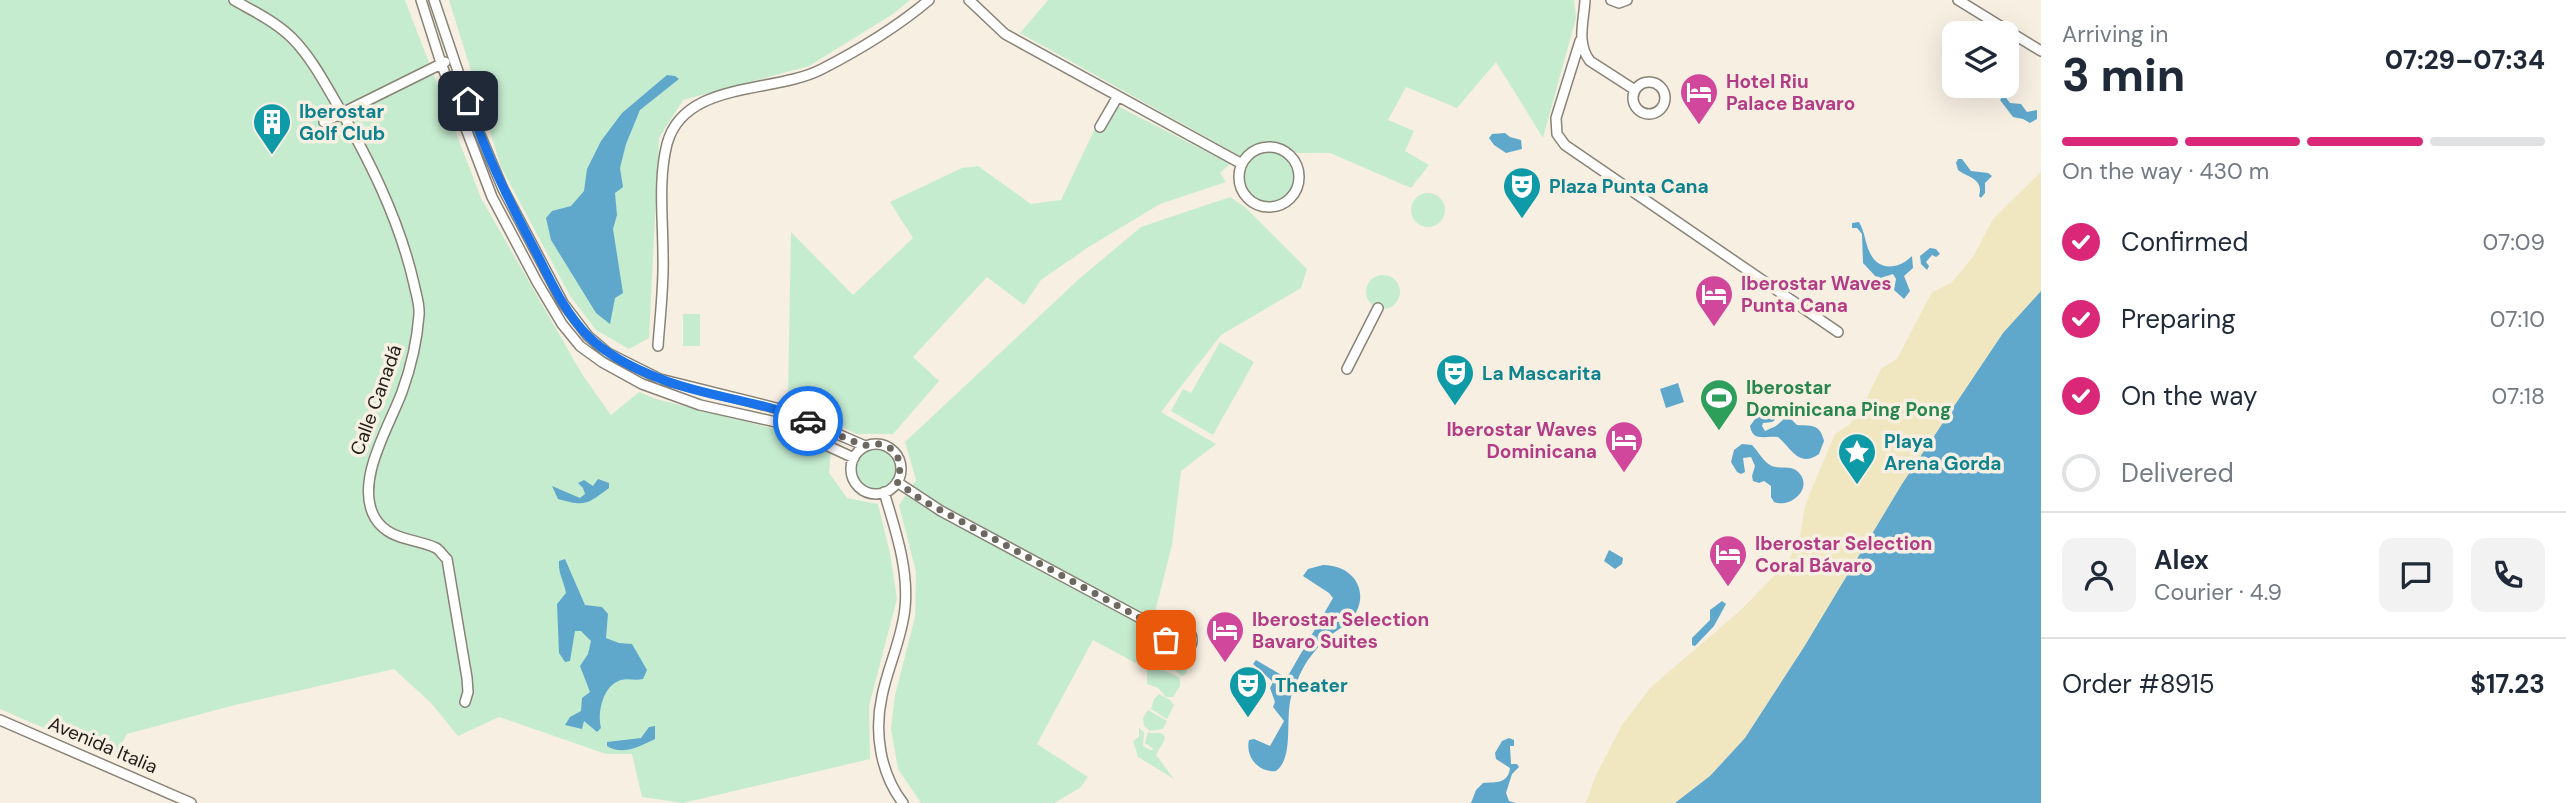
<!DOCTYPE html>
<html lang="en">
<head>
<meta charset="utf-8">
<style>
	:root { --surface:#fff; --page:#f2f2f3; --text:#1f2937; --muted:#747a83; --line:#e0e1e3; --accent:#db2777 }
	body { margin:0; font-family:"DM Sans",sans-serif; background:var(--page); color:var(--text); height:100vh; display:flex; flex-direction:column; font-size:26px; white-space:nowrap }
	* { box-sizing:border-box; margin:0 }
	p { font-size:23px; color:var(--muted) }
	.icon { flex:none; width:38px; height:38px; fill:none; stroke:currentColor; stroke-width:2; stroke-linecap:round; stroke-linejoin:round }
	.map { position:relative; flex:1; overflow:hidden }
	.panel { display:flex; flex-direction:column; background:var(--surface); width:525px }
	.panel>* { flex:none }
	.tools { position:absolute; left:1942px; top:21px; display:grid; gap:14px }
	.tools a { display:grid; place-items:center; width:77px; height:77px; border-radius:14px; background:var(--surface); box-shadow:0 7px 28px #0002; font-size:35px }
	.pin { position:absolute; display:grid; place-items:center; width:60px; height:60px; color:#fff; margin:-30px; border-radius:14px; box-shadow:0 4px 10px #0006 }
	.courier { position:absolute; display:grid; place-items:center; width:70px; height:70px; margin:-35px; border:5px solid #1a73e8; border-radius:50%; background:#fff; color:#222; box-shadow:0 2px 9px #0007 }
	.head em { font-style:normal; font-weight:800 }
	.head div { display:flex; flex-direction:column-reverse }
	.head { display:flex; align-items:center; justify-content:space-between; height:119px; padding:0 21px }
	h1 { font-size:46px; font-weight:800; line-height:52px }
	.bar { display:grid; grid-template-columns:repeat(4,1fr); gap:10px 7px; align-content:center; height:84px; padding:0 21px }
	.bar i { height:9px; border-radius:5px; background:var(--line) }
	.bar .active { background:var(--accent) }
	.bar p { grid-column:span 4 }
	.line { display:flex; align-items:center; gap:18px; padding:0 21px; border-top:2px solid var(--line) }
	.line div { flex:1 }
	.round { display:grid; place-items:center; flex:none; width:74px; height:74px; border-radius:14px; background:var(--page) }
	ol { padding:0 21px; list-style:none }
	li { display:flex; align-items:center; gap:21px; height:77px }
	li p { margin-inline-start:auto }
	li .icon { padding:7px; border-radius:50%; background:var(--accent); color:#fff; stroke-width:4 }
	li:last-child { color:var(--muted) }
	li i { width:38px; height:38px; border:4px solid var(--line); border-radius:50% }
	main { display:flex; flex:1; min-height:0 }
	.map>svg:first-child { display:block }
</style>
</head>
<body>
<main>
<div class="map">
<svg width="2041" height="803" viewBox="0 0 2041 803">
	<rect width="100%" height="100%" fill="#f7efe2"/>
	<path fill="#c6ecd0" d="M0,0H405L481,198L582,374L611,415L639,392L656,399L779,430L831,450L829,473L847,498L878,504L890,553L897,599L869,706L870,759L683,803L642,797L632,754H606L499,717L458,736L432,704L394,669L231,706L127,734L113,758L0,709Z
		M449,0H910L893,14L809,66L683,100L659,138L649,338L629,349L596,330L570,296L501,167Z
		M1048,0H1574L1576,18L1543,138L1496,62L1457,108L1406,87L1388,120L1414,131L1405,151L1429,165L1411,188L1330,153H1297L1283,145L1252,146L1240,156L1020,33Z
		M1108,101L1230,164L1220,173L1226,182L1160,204L1087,248L1041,280L1024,305L987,277L913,357L939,381L893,434H856L788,398L791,232L853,295L913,238L890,202L962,168L978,166L1031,204L1061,200Z
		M1239 177a30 30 0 1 1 60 0a30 30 0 1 1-60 0Z
		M1411 210a17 17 0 1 1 34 0a17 17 0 1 1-34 0Z
		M1230,197L1246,208L1307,269L1301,288L1221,335L1161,412L1216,444L1181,471L1172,545L1154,616L1156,639L1139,665L1093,640L1037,744L1088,777L1080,788L1054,803H921L898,769L891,729L895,695L915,617L916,572L899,505L916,480L905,442L1079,279L1141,227Z
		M1366 292a17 17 0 1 1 34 0a17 17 0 1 1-34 0Z
		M683,314H700V346H683Z
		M1220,342L1254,362L1213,435L1171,411L1183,389L1191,393Z
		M851 469a25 25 0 1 1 50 0a25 25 0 1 1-50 0Z
		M1162,652L1167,654L1165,663L1180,657L1189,659L1186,674L1182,676L1171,667L1165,668L1157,664L1155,656Z
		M1153,663C1160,671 1171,672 1180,678V686L1173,697H1166L1158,688L1147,684V668Z
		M1159,694L1170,700L1174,705L1167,719L1151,709L1154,699Z
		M1148,710L1167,721L1163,729L1150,731L1144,726L1143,718Z
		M1139,728L1144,732L1143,746L1150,750L1154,749L1145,743L1148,732C1155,735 1163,729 1165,739L1156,755L1174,779L1138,757L1133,741L1139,737Z"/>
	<path fill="#f0e7c1" d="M2041,172V291L2003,333L1902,484L1804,647L1745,738L1710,776L1675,803H1586L1596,775L1622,725L1651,687L1741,610L1789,560L1800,536L1805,507L1812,488L1835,434L1850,424L1862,408L1881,369L1897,359L1932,292L1951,283L1973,257L1993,219Z"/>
	<path fill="#60a7cc" d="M667,75L675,76L679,79L640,110L626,144L620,168L623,187L615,193L617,215L613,229L623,293L615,298L610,324L596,313L551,240L546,218L552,211L571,206L584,191L587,169L601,141L622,113Z
		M2004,95L2010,103L2021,104L2027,112L2037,110V119L2030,123L2023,119L2013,117L2000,100Z
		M1505,133L1510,137L1521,140L1522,149L1506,153L1494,145L1489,138L1492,134Z
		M1958,159H1962L1971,171L1988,173L1992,176L1985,183V193L1981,198L1979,196C1984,179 1969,178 1958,170L1956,163Z
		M1859,222C1865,232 1865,243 1870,253C1879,272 1899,269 1912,256L1913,268L1904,276L1910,291L1904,299L1894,290L1896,279L1893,274L1878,279L1863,263L1862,234L1857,228H1852V223Z
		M1930,248L1936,249L1940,254L1936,257L1932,255L1926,262L1929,266L1927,270L1921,264L1920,256Z
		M2041,291V803H1675L1710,776L1745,738L1804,647L1902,484L2003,333Z
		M1678,383L1684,402L1666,408L1660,389Z
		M1763,408L1775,412V420L1772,422L1763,423L1762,426L1765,431L1776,426L1785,418L1792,420L1797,425C1810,426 1820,423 1824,441L1819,454C1799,468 1792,449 1778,437C1766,435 1753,443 1750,426Z
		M1742,444L1752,445C1758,451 1763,461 1770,465C1778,470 1790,465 1797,471C1815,486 1792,509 1774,502L1771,497V486L1764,481L1759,483L1753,481L1752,476L1755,466L1751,457L1743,458L1745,472L1741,474L1737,472L1731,462L1734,450Z
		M598,479L609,483V488C587,504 586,507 558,499L552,486L580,498L585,494L583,488L578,483L584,480L593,486Z
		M1609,550L1623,558L1622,564L1615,569L1604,561Z
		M565,559L585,605L602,607L608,614L606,638L619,643L632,644L647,670L643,679C635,681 628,678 621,680C603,685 597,713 601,728L597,732L584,721L582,729L565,725L570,717L581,711L582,698L590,692L580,666L588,654L591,641L581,631H575L570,661L565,662L559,653L557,604L566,593C564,581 558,574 559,561Z
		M1323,565C1355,565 1372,594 1351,620C1347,625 1343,626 1338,630C1328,636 1318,647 1311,656C1302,667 1297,681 1292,694C1284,717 1295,757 1276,771C1259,773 1245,757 1249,740L1254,739L1270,746L1284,721L1273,707L1275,702L1270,688L1273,682L1253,664L1256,660L1285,677L1289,674L1333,598L1329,593L1303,576L1308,569Z
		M1722,601L1726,604L1714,626L1695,646L1692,645V638L1710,620V610Z
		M655,726V739C640,746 623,756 607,746V742L641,738L649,727Z
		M1509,738L1514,740V746H1510L1511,764H1517L1519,767L1512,774L1506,793L1509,801L1516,803H1471L1476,790L1483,783C1496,782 1508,784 1510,768L1496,759L1495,753L1502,741Z"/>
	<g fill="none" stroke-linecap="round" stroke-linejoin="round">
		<defs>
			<path id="minor" d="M234,0C253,11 276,22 292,38C309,55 322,78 334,99C368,157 399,218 414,284C416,294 420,305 419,315C417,342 411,367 402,392C389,427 354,482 375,518C389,541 415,538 436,548C440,550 443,556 447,559L467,678L468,692L465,702
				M421,0L441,63L492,197L537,282L562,324L580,346L602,362L642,384L700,405L776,422L854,458
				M434,0L476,125L503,189L563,303L588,336L608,353L660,379L780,409L865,446
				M969,0L1005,34L1242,164
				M1585,0C1584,21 1576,43 1590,61L1635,90
				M1611,0L1619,3L1627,0
				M1958,0L2041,51
				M1580,41L1556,118L1557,134L1565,145L1838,332
				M1633 98a16 16 0 1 1 32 0a16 16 0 1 1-32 0Z
				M324,122L445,62
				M1100,127L1118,96
				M1239 177a30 30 0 1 1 60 0a30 30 0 1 1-60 0Z
				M658,346C660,316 664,285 663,256C663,219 658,179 667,144C684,80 774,94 822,69C859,50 897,27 929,0
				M1347,369L1378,308
				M851 469a25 25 0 1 1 50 0a25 25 0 1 1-50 0Z
				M897,482L941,511L1168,633
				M884,492C895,529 909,569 905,608C902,639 888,666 882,696C874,732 880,773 903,803
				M1166 640a13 13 0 1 1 26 0a13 13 0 1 1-26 0Z
				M0,720L191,803"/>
		</defs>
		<use href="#minor" stroke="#898376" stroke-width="12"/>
		<use href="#minor" stroke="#fff" stroke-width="9"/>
	</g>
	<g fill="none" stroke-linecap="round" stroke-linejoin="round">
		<path stroke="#6c675f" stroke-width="7" stroke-dasharray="0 12.6" d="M808,421C826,429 843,438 861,444C867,447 870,444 877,444C898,445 904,465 897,482L922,500L1168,633L1166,640"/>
		<path stroke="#1a73e8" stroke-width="9" d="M468,101C486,155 511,205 538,256C552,284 566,314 588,336C608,356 635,369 661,379C709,398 760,400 808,421"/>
	</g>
	<defs>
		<symbol id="hotel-pin" viewBox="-11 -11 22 30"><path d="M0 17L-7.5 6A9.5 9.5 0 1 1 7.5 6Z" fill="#d1479c" stroke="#f7efe2"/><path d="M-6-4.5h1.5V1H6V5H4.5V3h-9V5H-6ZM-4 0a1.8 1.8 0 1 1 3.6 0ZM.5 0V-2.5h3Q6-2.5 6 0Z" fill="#fff"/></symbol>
		<symbol id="building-pin" viewBox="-11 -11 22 30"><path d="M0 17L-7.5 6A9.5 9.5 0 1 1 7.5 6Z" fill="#0f9aa8" stroke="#f7efe2"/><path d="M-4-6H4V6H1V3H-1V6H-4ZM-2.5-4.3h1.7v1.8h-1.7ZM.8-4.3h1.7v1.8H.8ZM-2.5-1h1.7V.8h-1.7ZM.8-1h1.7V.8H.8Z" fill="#fff"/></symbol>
		<symbol id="theatre-pin" viewBox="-11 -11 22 30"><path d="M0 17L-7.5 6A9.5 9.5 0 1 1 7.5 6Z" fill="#0f9aa8" stroke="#f7efe2"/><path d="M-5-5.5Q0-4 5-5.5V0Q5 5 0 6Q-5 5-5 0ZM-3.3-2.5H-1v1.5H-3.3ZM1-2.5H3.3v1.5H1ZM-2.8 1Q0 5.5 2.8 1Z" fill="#fff"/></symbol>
		<symbol id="stadium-pin" viewBox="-11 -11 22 30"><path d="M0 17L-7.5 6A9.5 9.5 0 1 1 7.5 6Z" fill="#2e9e5b" stroke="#f7efe2"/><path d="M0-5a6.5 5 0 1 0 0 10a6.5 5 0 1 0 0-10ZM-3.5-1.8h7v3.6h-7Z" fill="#fff"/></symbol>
		<symbol id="sight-pin" viewBox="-11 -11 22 30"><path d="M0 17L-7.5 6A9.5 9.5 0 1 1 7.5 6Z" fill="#0f9aa8" stroke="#f7efe2"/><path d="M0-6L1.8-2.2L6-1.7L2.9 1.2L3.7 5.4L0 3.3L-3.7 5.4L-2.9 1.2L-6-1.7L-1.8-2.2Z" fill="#fff"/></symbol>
	</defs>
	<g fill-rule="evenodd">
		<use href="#hotel-pin" x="1677" y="70" width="44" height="60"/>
		<use href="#building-pin" x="250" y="100" width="44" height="60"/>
		<use href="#theatre-pin" x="1500" y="164" width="44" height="60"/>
		<use href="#hotel-pin" x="1692" y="272" width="44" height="60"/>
		<use href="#theatre-pin" x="1433" y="351" width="44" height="60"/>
		<use href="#stadium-pin" x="1697" y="376" width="44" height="60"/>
		<use href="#hotel-pin" x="1602" y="418" width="44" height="60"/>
		<use href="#sight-pin" x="1835" y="430" width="44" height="60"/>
		<use href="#hotel-pin" x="1706" y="532" width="44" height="60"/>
		<use href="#hotel-pin" x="1203" y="608" width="44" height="60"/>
		<use href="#theatre-pin" x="1226" y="663" width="44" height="60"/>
	</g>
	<g text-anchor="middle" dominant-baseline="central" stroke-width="7" stroke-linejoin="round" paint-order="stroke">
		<g font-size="19" font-weight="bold" fill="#b23c85" stroke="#f7efe2" text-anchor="start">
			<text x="1726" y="81">Hotel Riu<tspan x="1726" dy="22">Palace Bavaro</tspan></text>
			<text x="1741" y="283">Iberostar Waves<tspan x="1741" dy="22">Punta Cana</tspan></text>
			<text x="1597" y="429" text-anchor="end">Iberostar Waves<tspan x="1597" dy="22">Dominicana</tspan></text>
			<text x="1755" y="543">Iberostar Selection<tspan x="1755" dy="22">Coral Bávaro</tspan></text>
			<text x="1252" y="619">Iberostar Selection<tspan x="1252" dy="22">Bavaro Suites</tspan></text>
		</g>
		<g font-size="19" font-weight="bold" fill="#0d838f" stroke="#f7efe2" text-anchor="start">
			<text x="299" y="111">Iberostar<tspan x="299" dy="22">Golf Club</tspan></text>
			<text x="1549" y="186">Plaza Punta Cana</text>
			<text x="1482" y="373">La Mascarita</text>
			<text x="1884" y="441">Playa<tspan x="1884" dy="22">Arena Gorda</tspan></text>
			<text x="1275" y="685">Theater</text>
		</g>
		<g font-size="19" font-weight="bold" fill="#27864d" stroke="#f7efe2" text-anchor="start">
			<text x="1746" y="387">Iberostar<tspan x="1746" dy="22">Dominicana Ping Pong</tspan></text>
		</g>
		<g font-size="19" fill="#211e19" stroke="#f7efe2">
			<text transform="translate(376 400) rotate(-70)">Calle Canadá</text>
			<text transform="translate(103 745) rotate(23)">Avenida Italia</text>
		</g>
	</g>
</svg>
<div class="tools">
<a><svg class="icon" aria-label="layers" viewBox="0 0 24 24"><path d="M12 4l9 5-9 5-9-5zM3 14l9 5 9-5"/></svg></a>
</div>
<div class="pin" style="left:1166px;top:640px;background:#ea580c"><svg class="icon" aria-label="bag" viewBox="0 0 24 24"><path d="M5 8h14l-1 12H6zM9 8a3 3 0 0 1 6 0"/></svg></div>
<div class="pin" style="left:468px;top:101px;background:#1f2937"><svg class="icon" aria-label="home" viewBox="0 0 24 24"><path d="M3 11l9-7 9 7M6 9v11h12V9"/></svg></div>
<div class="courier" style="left:808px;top:421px"><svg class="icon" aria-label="car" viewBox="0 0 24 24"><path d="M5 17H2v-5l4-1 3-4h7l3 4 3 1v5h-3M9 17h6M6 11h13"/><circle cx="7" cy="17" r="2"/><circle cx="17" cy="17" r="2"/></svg></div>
</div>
<section class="panel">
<div class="head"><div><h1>3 min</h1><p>Arriving in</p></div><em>07:29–07:34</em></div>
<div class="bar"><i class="active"></i><i class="active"></i><i class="active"></i><i></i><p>On the way · 430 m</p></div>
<ol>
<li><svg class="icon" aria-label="check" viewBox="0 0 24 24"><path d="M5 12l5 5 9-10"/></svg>Confirmed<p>07:09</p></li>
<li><svg class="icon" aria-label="check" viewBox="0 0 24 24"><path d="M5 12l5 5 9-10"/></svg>Preparing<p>07:10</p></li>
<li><svg class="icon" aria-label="check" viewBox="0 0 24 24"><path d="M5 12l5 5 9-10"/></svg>On the way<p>07:18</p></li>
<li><i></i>Delivered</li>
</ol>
<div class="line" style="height:126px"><a class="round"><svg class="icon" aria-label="person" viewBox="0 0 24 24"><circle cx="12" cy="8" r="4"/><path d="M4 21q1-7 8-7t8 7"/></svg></a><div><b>Alex</b><p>Courier · 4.9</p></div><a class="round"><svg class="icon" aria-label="chat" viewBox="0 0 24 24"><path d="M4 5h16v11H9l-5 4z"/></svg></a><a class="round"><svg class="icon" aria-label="phone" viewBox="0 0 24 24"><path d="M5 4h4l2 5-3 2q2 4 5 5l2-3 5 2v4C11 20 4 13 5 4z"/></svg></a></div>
<div class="line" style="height:91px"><div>Order #8915</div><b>$17.23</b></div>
</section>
</main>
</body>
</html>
